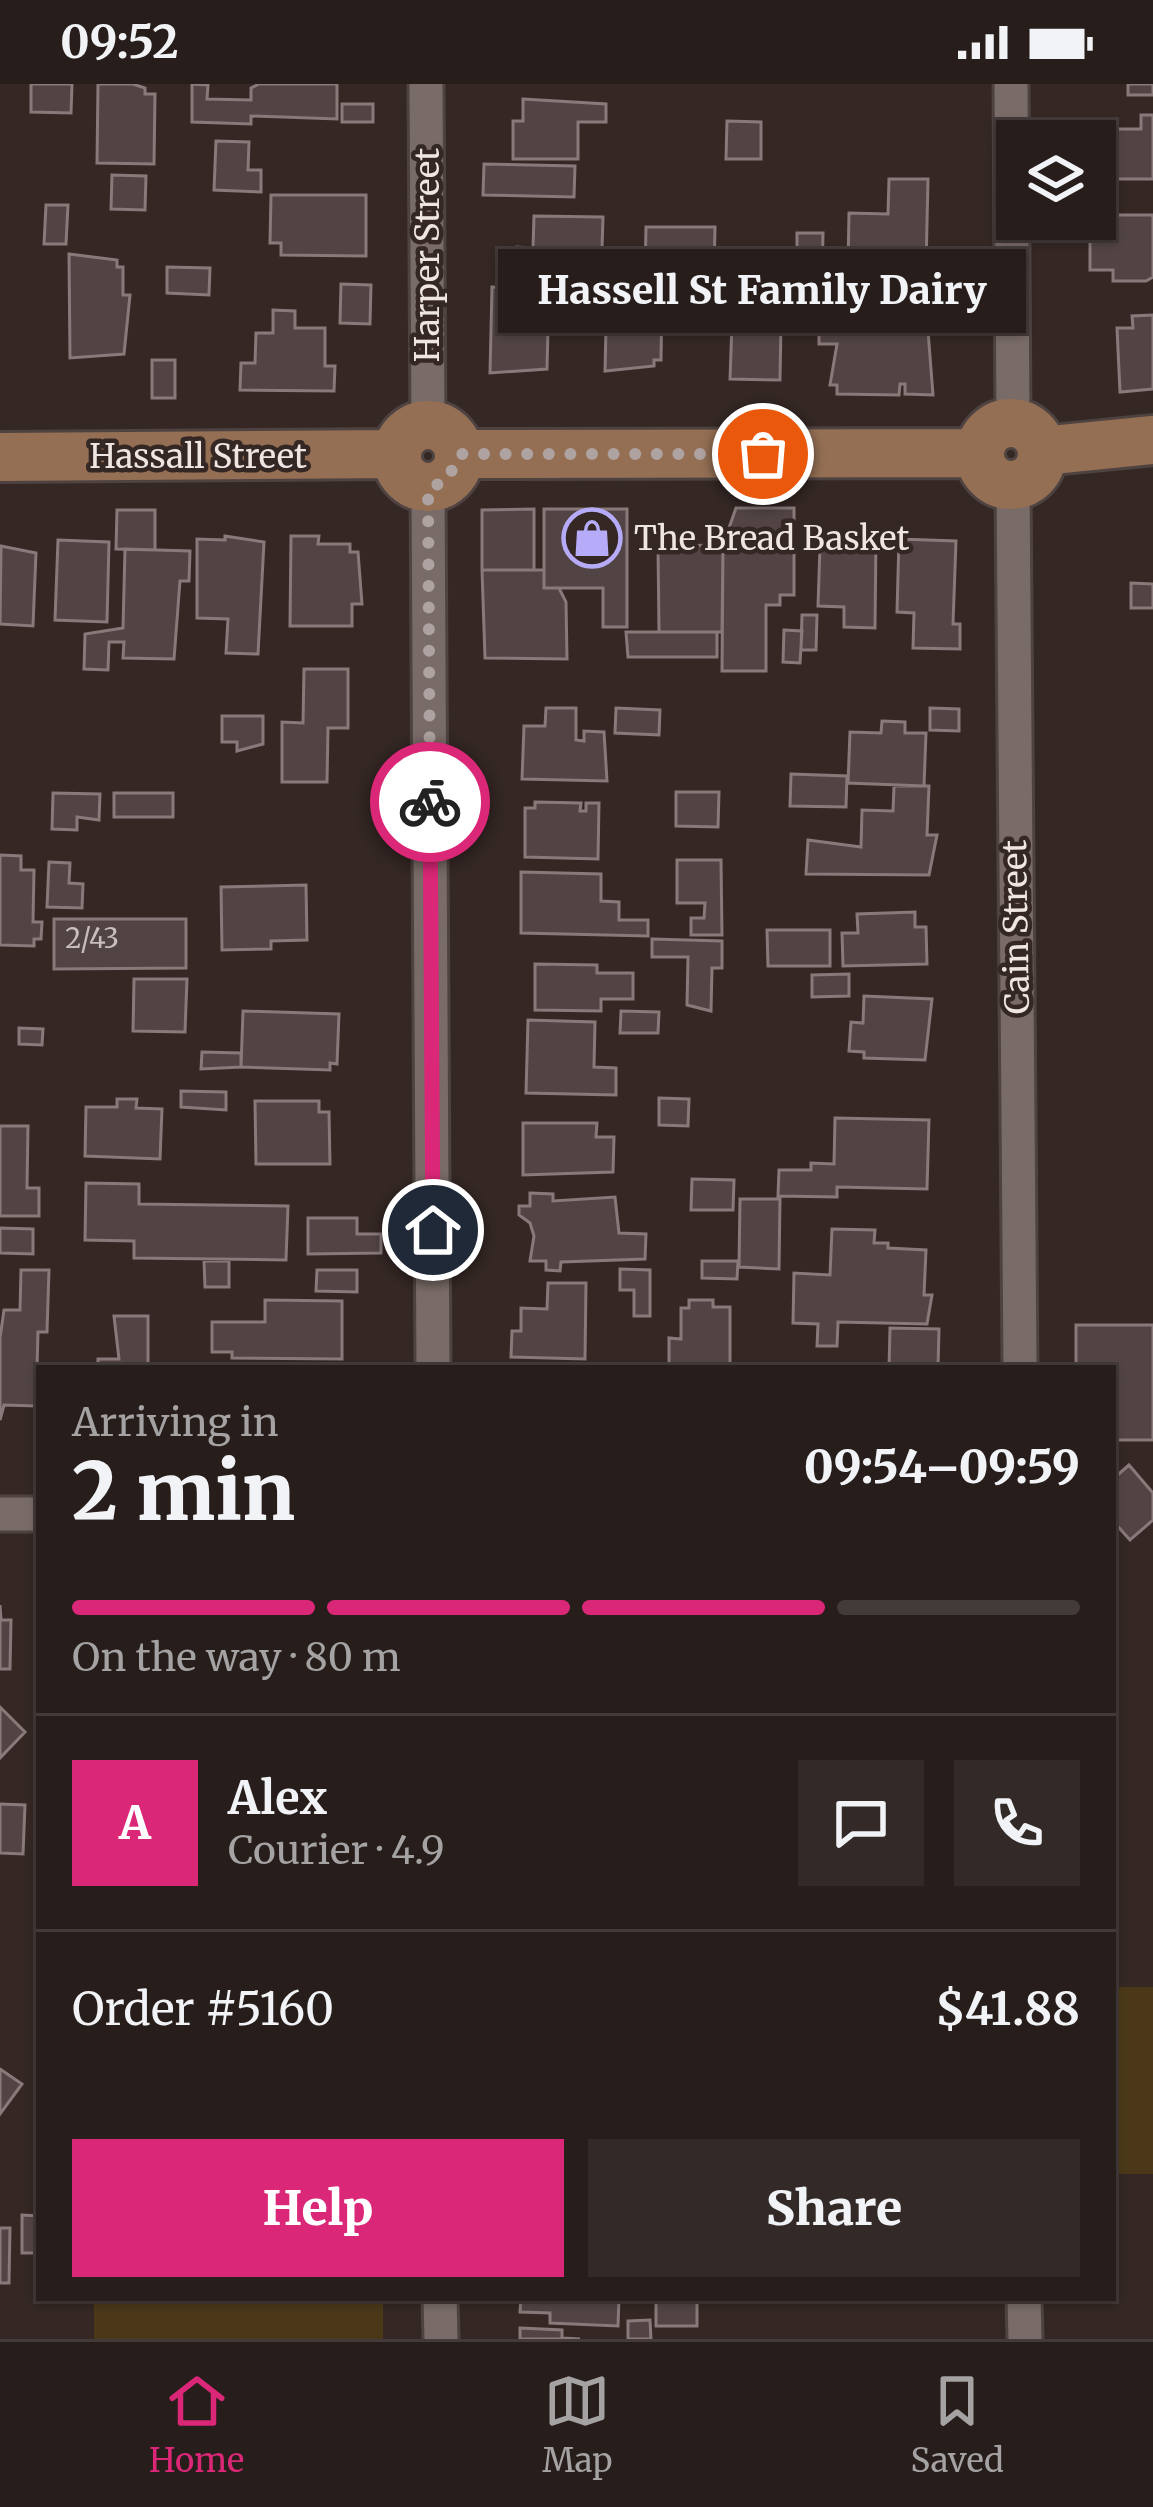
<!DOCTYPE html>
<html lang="en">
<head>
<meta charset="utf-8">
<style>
	:root { --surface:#271d1b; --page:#332a28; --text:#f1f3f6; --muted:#a4a2a3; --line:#433b3a; --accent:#db2777 }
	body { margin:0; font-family:Merriweather,serif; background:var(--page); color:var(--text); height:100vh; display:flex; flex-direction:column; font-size:45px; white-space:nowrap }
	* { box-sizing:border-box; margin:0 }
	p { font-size:39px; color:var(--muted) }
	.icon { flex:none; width:66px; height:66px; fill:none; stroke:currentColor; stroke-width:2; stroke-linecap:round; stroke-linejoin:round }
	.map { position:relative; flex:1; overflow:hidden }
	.panel { position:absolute; left:36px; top:1281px; width:1080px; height:936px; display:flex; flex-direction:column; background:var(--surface); border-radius:0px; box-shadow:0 3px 9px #0004,0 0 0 3px var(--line) }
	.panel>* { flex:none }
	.buttons { position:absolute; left:996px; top:36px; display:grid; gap:24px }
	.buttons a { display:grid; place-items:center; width:120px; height:120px; border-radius:0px; background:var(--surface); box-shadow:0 3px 9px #0004,0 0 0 3px var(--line); font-size:60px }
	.pin { position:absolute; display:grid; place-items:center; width:102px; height:102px; color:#fff; margin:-51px; border:6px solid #fff; border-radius:50%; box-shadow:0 3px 12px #0007 }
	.courier { position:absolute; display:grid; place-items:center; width:120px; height:120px; margin:-60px; border:9px solid #db2777; border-radius:50%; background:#fff; color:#222; box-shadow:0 3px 15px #0007 }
	.bubble { position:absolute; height:84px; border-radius:0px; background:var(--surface); box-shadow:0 3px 9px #0004,0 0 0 3px var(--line); font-size:39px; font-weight:800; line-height:84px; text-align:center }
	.summary em { font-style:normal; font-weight:800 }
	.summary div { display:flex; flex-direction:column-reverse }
	.summary { display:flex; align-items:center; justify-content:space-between; height:204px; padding:0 36px }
	h1 { font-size:78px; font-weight:800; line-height:90px }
	.bar { display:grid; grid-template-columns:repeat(4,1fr); gap:18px 12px; align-content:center; height:144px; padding:0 36px }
	.bar i { height:15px; border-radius:9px; background:var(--line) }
	.bar .selected { background:var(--accent) }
	.bar p { grid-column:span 4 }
	.line { display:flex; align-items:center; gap:30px; padding:0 36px; border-top:3px solid var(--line) }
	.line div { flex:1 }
	.round { display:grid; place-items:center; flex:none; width:126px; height:126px; border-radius:0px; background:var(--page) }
	.button { display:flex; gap:24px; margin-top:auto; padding:24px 36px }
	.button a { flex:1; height:138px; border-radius:0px; background:var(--accent); color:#fff; font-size:48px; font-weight:800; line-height:138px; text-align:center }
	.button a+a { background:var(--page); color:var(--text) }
	.status { display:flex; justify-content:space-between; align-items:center; height:84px; padding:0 60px; background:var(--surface); direction:ltr }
	.status svg { height:33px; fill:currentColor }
	.menu { display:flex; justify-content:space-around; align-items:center; height:168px; border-top:3px solid var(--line); background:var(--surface); font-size:33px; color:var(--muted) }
	.menu a { display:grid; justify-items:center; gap:6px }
	.menu .selected { color:var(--accent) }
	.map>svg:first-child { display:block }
</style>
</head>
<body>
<div class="status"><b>09:52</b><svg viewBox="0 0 49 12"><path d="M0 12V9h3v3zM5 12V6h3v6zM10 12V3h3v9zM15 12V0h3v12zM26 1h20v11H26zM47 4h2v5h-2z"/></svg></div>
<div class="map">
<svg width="1153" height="2255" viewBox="0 0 1153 2255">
	<rect width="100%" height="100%" fill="#342724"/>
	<path fill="#4b3819" d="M1113,1903H1153V2090H1114Z
		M94,2214L383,2215V2255H94Z"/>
	<path fill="#524445" stroke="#89797a" stroke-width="3" d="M31,0H72L71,29L31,28Z
		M98,0H133L145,4V10H155L154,80L97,79Z
		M192,0L208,1L207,15L251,16V4L259,0H337V35L251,32V40L192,38Z
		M1128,0H1153V11H1128Z
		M523,15L606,20V38H578V75H513V37H523Z
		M342,20H373V38H342Z
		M1141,31H1153V95H1110V45H1141Z
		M727,37L761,38V75H726Z
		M216,57L249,58L248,86H261V108L214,106Z
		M484,80L575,82L574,113L483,111Z
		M112,91L146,92L145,126L111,125Z
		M889,95H928L926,184L848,183L849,129L888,130Z
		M271,111H366V172L281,171V159H270Z
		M46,121H68L66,160H44Z
		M1114,131H1153V193L1146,197H1113V186H1090V138L1114,139Z
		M534,132L603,133L602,165H634V190L517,193V163L533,164Z
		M646,143H715L714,190H645Z
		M797,149H823L822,199H799V233L778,232L774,177H797Z
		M69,170L117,176V183H123V211H130L124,270L70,274Z
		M167,183L210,184L209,211L167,209Z
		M607,199L629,200L628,208L662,209L661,276H654V282L605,287Z
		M341,200L371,201L370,240L340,239Z
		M492,203L549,205L547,285L490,289Z
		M273,226L295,227V244H325V282H335L334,307L240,306L241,279H255L256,249H273Z
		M864,226H898V233L927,234L933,311L905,310V300H900L899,311L837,310V301H830L837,260H819V234L864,235Z
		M1153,231V305L1120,308L1117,244H1133L1132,232Z
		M732,239H781L780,296L730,295Z
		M152,276H175V314H152Z
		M736,424H794V511H780V521H766V587H722L723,461Z
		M534,425V486H482V426Z
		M544,425H627V543H603V504H544Z
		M117,426H155V466L116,465Z
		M225,452L264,458L258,570L226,569L228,535L197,534V455L225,456Z
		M291,452H319L318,460H350V468H358L362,520H352V542H290Z
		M847,453L876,454L875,544L844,543V523L818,522L820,462L847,463Z
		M899,455L956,457L953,540H960V565L913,564L914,529L897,528Z
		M58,456L109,458L107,538L55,536Z
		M723,461L722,548H659L658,462Z
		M1,462L36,469L33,542L0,540Z
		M125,465L190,467L189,497H180L174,575L123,574L124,558H109L108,586L84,585L85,550L123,544Z
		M482,486H544V504H559L566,518L567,575L485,574Z
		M1131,499L1153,500V524H1131Z
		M802,531H817L816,566H801Z
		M784,546L802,547L800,579L783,578Z
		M626,548H717V573H628Z
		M304,585H348V644H328L327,698H282V638L303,639Z
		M546,624H576V656L584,657V647L604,648L607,697L522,695L524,642H545Z
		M616,624L660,626L659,651L615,649Z
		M930,624L959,625V647L930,646Z
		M222,632H263V660L237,667V658H222Z
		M882,637L905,638V649H926L924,702L848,699L850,648L881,649Z
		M791,690L847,692L846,723L790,722Z
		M894,702H929L927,751H937L929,791L806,790L808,756L861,763L862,726L893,727Z
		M676,708H719L718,743L676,742Z
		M53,709L100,710L99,736L77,733V746L52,745Z
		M114,709H173V733H114Z
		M535,718L581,719L580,727H586V719H599L598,775L525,773V724H535Z
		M0,771L21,772V786H34L33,838H42L41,855H34V862L0,861Z
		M677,776H721L722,851H691V834H704L705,819H677Z
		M49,778L70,779L69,799L83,800L82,824L47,823Z
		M521,788L601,790V817L619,818V836H648V852L521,849Z
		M306,801L307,856L271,857V865L222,866L221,803Z
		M915,828V843H926L927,880L843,882L842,849H858L857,830Z
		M54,835H186V884L54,885Z
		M767,846H830V882H768Z
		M652,855L722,857V884H712L711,927L687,921L688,873H652Z
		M535,880L597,881V889H633V915H601V927L535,926Z
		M849,890V912L812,913V891Z
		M134,895H187L185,948L133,947Z
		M864,912L932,915L925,976L864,974V968L849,967L851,938L863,939Z
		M243,927L339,930L337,980L330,979V986L241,983Z
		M621,927L659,928L658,949H620Z
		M528,936L595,938L594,983L616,984V1011L526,1009Z
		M19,944L43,945L42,961L19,960Z
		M202,968L241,969V983L201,985Z
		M181,1007L226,1008V1026L181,1023Z
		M659,1014L689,1015L688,1042L659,1041Z
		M117,1015H137L136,1024L162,1025L160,1075L85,1072L86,1023H117Z
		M255,1017H319V1028H329L330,1080H256Z
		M835,1034L929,1036L927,1105L837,1103V1113L778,1112L779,1086H811V1079L834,1080Z
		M523,1039H597L596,1053H614L613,1088L523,1091Z
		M0,1042H28L27,1104H39V1132H0Z
		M692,1095L734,1096L733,1126H691Z
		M86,1099L139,1100V1120L288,1122L286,1176L134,1174V1157L85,1156Z
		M530,1109L553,1110V1117L615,1113L619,1149L646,1150L645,1175L561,1178L560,1187L546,1186V1177H530L534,1152L530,1139L519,1131V1122H530Z
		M740,1115H780L779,1185L739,1183Z
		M308,1134H357V1150H381V1169L308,1170Z
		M0,1144L33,1145V1170L0,1169Z
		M832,1145L875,1146L874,1159H888V1164L926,1166L924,1211H932L927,1240L838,1238L837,1262H817L818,1240L793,1239L794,1189L830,1191Z
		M204,1177H229V1203H205Z
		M702,1177H738L737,1195L702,1194Z
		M620,1185L650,1186V1232H634V1206H620Z
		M21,1186H49L47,1248H38L36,1322L4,1321L0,1336V1254L4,1226H20Z
		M317,1186H357V1208L316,1207Z
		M548,1199H586L585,1275L511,1273L512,1247H521V1224L547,1225Z
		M265,1216L342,1217V1275L232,1274V1268H212V1238H265Z
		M689,1216H713V1223H730V1281L736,1284L669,1283V1254L681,1255V1224H689Z
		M114,1232H148V1284H98V1275H119Z
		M1076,1241H1153V1356H1113V1284H1076Z
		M890,1244L939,1245L938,1284H889Z
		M1129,1381L1153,1409V1436L1130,1456L1113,1437V1395Z
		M0,1521L1,1536H11L10,1585H0Z
		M0,1623L25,1648L0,1674Z
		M0,1720L25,1721L23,1770L0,1769Z
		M0,1985L22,2000L0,2030Z
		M22,2131L39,2132V2169H22Z
		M0,2144H10L9,2199H0Z
		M521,2214H619L618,2242L550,2239V2229L520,2228Z
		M656,2214H697V2242H656Z
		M650,2236L651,2255H628V2237Z
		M520,2244L562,2246V2254L580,2255H520Z"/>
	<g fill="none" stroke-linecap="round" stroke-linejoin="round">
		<defs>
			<path id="street" d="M426,0L428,341
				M1011,0L1013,339
				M1013,401L1020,1284
				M428,404L433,1284
				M0,1430H39
				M440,2214L441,2255
				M1024,2214L1025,2255"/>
			<path id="secondary" d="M980 370a31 31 0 1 1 62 0a31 31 0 1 1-62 0Z
				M397 372a31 31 0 1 1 62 0a31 31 0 1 1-62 0Z
				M1042,367L1153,356
				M459,370L979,369
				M0,373L396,370"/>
		</defs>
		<use href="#street" stroke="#4e4341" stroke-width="39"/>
		<use href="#secondary" stroke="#4e4341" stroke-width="54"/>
		<use href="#street" stroke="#796b67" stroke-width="33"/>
		<use href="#secondary" stroke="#946f54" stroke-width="48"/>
	</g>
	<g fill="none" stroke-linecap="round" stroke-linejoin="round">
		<path stroke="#aea3a1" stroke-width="12" stroke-dasharray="0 21.6" d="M430,718L428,404L447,397L459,370H763"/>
		<path stroke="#db2777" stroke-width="15" d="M430,718L433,1146"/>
	</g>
	<defs>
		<symbol id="shop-ring" viewBox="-11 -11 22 22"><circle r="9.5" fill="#342724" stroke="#b6abf8" stroke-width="1.5"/><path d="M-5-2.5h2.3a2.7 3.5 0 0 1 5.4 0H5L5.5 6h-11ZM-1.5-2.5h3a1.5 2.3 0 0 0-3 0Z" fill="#b6abf8"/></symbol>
	</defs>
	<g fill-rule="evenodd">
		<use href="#shop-ring" x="559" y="421" width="66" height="66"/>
	</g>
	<g text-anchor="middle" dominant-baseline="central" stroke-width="9" stroke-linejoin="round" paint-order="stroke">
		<g font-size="27" fill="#c8bebc">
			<text x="92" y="854">2/43</text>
		</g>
		<g font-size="33" fill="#efe6e4" stroke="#342724">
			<text transform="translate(427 171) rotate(-90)">Harper Street</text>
			<text x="198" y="372">Hassall Street</text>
			<text transform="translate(1016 843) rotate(-91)">Cain Street</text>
		</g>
		<g font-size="33" fill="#efe6e4" stroke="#342724" text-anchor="start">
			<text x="634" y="454">The Bread Basket</text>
		</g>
	</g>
</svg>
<div class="buttons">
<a><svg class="icon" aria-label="layers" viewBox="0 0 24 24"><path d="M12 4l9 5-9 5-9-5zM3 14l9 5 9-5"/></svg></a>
</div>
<div class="pin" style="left:763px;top:370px;background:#ea580c"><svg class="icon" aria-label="bag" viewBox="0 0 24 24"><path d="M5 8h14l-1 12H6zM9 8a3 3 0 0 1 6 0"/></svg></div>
<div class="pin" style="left:433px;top:1146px;background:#1f2937"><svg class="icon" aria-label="home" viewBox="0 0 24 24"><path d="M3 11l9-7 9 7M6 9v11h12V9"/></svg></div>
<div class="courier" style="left:430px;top:718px"><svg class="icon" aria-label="bike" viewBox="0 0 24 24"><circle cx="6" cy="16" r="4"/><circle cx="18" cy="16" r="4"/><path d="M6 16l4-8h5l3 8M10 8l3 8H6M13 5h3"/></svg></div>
<div class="bubble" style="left:498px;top:165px;width:528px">Hassell St Family Dairy</div>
<section class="panel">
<div class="summary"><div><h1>2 min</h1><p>Arriving in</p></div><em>09:54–09:59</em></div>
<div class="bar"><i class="selected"></i><i class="selected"></i><i class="selected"></i><i></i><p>On the way · 80 m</p></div>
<div class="line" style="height:216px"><b class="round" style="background:var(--accent);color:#fff">A</b><div><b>Alex</b><p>Courier · 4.9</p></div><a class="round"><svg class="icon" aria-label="chat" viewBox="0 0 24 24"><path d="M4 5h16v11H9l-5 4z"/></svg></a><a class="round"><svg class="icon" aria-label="phone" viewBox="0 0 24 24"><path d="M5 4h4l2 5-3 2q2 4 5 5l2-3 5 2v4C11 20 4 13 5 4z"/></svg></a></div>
<div class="line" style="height:156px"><div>Order #5160</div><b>$41.88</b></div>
<div class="button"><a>Help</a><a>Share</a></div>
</section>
</div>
<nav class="menu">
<a class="selected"><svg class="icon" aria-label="home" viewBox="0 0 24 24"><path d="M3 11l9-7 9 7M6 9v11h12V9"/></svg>Home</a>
<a><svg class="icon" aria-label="map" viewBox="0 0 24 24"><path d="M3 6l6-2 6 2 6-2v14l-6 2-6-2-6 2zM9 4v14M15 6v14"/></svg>Map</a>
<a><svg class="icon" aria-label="saved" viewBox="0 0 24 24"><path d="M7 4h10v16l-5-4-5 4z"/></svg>Saved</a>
</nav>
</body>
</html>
